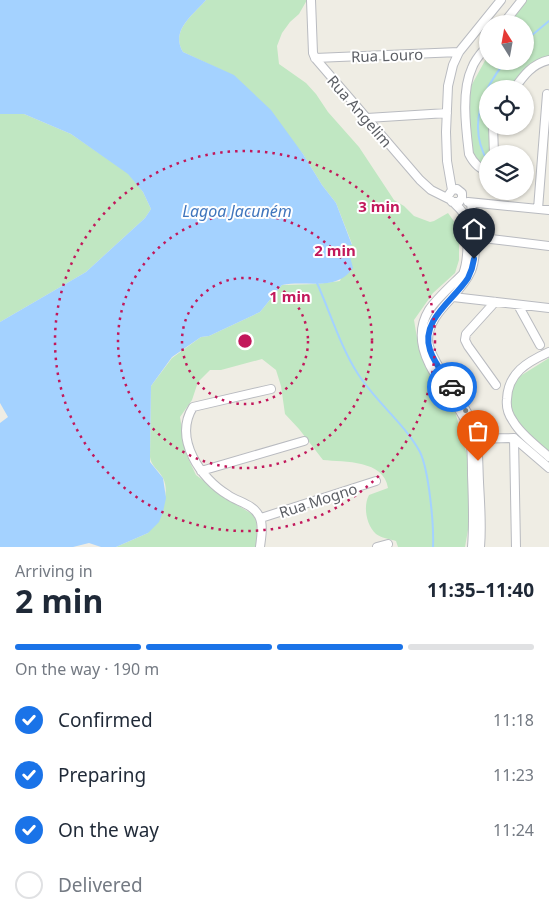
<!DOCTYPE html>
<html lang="en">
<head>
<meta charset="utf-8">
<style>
	:root { --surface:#fff; --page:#f2f2f3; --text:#1f2937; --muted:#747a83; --line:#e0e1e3; --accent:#1a73e8 }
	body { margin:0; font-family:"Noto Sans",sans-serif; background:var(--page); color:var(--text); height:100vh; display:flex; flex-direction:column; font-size:19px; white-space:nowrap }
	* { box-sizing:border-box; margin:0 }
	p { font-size:16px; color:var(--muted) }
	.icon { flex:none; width:28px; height:28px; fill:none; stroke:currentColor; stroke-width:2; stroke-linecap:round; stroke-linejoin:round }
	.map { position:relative; height:547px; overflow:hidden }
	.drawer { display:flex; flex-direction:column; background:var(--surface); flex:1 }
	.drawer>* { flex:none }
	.needle { width:32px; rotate:349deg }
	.tools { position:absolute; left:479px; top:15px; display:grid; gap:10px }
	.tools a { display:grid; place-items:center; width:55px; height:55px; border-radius:50%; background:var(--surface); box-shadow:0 1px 4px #0004; font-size:25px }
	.pin { position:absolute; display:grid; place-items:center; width:42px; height:42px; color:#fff; margin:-51px -21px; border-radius:50% 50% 50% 0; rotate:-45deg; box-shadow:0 0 5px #0007 }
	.pin .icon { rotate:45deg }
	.courier { position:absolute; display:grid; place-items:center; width:50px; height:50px; margin:-25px; border:4px solid #1a73e8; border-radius:50%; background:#fff; color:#222; box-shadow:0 1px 6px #0007 }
	.summary em { font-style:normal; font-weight:700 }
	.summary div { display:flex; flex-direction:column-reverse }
	.summary { display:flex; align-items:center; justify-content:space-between; height:85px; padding:0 15px }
	h1 { font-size:32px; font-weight:700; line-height:38px }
	.bar { display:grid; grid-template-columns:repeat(4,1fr); gap:8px 5px; align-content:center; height:60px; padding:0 15px }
	.bar i { height:6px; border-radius:4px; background:var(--line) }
	.bar .on { background:var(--accent) }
	.bar p { grid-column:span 4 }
	ol { padding:0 15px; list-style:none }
	li { display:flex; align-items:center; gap:15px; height:55px }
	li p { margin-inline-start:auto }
	li .icon { padding:5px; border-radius:50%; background:var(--accent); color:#fff; stroke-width:4 }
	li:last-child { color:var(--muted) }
	li i { width:28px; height:28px; border:2px solid var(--line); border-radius:50% }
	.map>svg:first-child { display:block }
</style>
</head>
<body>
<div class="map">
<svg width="549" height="547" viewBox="0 0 549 547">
	<rect width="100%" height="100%" fill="#efede4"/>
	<path fill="#c0e7c2" d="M206,0H307L299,14L290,22L282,33L277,46L279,64L306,83L316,94L328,112L359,147L394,200L404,206L414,216L430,222L434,221L448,213L461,231L459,244V260L455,273L433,293L414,320L419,350L431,378L455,411L468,459V530L465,547H398L396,541C390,539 381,538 376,534C366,525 363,506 369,495L388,488C384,460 345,462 323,460L299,429L285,414L281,386L276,370L262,359L221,370H210L198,382L192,400L180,417L186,454L196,475L229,500L252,514L256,520L258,542L255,547H116L148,533C157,516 172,497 163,478C159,470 151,466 150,457L151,386L172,358L201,337L209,336L260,312L282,285L317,284L340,281L350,254L347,244H352L336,203L322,185L303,154L289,137L232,75L183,52C170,31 193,15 206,0Z
		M524,0H549V60L522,72L513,89H488V126H489L491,154H488V169L478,167L466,158L465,97L487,57L488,61H525V24H507Z
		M0,114H24L71,134L128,173L143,192L151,209L145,218L86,272L0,322Z
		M549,358V457L528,444L522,437L509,411V383Z"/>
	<path fill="#a4d2ff" d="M0,0H206C193,15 170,31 183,52L234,75L271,110L303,154L322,185L336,203L352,245H347L353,268C336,292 307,280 282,285L260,312L209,336L201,337L172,357L151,386L150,457V462L163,478L166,498L163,512L159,522L148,533L116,547H101L89,543L73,547H0V423L8,417L0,403V322L86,272L145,218L151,209L143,192L128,174L71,134L24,114H0Z"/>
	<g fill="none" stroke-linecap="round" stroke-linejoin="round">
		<path stroke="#a4d2ff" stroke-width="2" d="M525,41L549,21
			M488,162C467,127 482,89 506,61
			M317,283C330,312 341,348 358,374C376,402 404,423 420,452C429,471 434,525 433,547"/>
		<defs>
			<path id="minor" d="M311,0L313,53L315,58L420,180L431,190L449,199
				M503,24L522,0
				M488,45C482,52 475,59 472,68C461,91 466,129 469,154C473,162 478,169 488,171
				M315,58L459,52
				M514,89C524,75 532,64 549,60
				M367,118L447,113
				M493,126L494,154
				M452,190L457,189L462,193V198L459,202H452L448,196L452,190L447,161L446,132L448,86L453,65L459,52L501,0
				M468,202L549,210
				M454,203C458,207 462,210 464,215C470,228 468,262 463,274C453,284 436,299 429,310C413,336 426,362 441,384C450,397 460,408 466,422C472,438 472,458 472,475C473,499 474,523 472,547
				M471,203C473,224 479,251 471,271C460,297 428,311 428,341C429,359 463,401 472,422C479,440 478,462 479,482C480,504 482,525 480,547
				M538,209L547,94
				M474,237L549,246
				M453,297L549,308
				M495,302L466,334L465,340L468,346L496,385
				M518,305L540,345
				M549,352C527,362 508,373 507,399C506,407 508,414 513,421C521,435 537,446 549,457
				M514,438L516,547
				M476,439L514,438L549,468
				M201,471L304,441
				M261,518L376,481
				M260,547C261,538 264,525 259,516C253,504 238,502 228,495C201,479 173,439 193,407L271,389
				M377,547L388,544"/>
		</defs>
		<use href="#minor" stroke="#b9bbc0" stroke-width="10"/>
		<use href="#minor" stroke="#fff" stroke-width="8"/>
	</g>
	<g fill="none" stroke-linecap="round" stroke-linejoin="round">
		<path stroke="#8f9191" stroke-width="5" stroke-dasharray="0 9" d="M452,387C468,412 477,430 478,461"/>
		<path stroke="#1a73e8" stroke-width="6" d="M452,387C445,376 434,363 430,350C420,320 454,300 468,278C471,272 473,266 474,259"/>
	</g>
	<g fill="none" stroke="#c2185b" stroke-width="2.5" stroke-dasharray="2.5 5">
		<circle cx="245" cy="341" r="63"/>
		<circle cx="245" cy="341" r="127"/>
		<circle cx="245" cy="341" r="190"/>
	</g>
	<g text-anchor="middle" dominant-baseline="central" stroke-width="4" stroke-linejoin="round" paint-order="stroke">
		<g font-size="15" fill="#5c5f65" stroke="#fff">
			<text transform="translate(387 55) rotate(-2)">Rua Louro</text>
			<text transform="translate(360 111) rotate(49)">Rua Angelim</text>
			<text transform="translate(318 500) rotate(-18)">Rua Mogno</text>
		</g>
		<g font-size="16" font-style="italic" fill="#4076bd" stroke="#fff">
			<text x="237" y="211">Lagoa Jacuném</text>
		</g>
	</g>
	<circle cx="245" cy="341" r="8" fill="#c2185b" stroke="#fff" stroke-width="2.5"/>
	<g font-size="15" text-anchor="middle" font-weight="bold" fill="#c2185b" stroke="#fff" stroke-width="4" stroke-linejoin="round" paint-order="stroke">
		<text x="379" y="212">3 min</text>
		<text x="335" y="256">2 min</text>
		<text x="290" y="302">1 min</text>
	</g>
</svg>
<div class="tools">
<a><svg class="needle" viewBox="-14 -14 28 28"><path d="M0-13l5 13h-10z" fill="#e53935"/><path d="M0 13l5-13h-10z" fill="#747a83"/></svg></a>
<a><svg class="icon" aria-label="locate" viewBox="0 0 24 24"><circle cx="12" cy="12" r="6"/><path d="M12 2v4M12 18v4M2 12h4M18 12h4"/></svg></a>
<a><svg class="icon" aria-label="layers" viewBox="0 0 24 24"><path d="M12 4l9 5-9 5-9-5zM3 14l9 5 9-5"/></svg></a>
</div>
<div class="pin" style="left:478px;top:461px;background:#ea580c"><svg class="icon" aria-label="bag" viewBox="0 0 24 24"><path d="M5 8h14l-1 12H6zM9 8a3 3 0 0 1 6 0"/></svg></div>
<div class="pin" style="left:474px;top:259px;background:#1f2937"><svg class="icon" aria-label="home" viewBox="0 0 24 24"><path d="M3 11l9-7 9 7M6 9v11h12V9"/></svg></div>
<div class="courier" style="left:452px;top:387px"><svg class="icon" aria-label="car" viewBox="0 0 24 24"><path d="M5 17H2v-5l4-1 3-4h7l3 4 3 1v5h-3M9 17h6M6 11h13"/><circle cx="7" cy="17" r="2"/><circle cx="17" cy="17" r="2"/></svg></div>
</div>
<section class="drawer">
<div class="summary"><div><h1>2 min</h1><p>Arriving in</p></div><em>11:35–11:40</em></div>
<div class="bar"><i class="on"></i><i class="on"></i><i class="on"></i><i></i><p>On the way · 190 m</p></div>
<ol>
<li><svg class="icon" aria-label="check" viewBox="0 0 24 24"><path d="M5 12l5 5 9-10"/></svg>Confirmed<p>11:18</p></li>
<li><svg class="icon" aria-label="check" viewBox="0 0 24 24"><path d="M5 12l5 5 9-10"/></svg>Preparing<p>11:23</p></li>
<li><svg class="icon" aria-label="check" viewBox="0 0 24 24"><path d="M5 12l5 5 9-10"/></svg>On the way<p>11:24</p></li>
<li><i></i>Delivered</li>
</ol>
</section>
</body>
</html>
